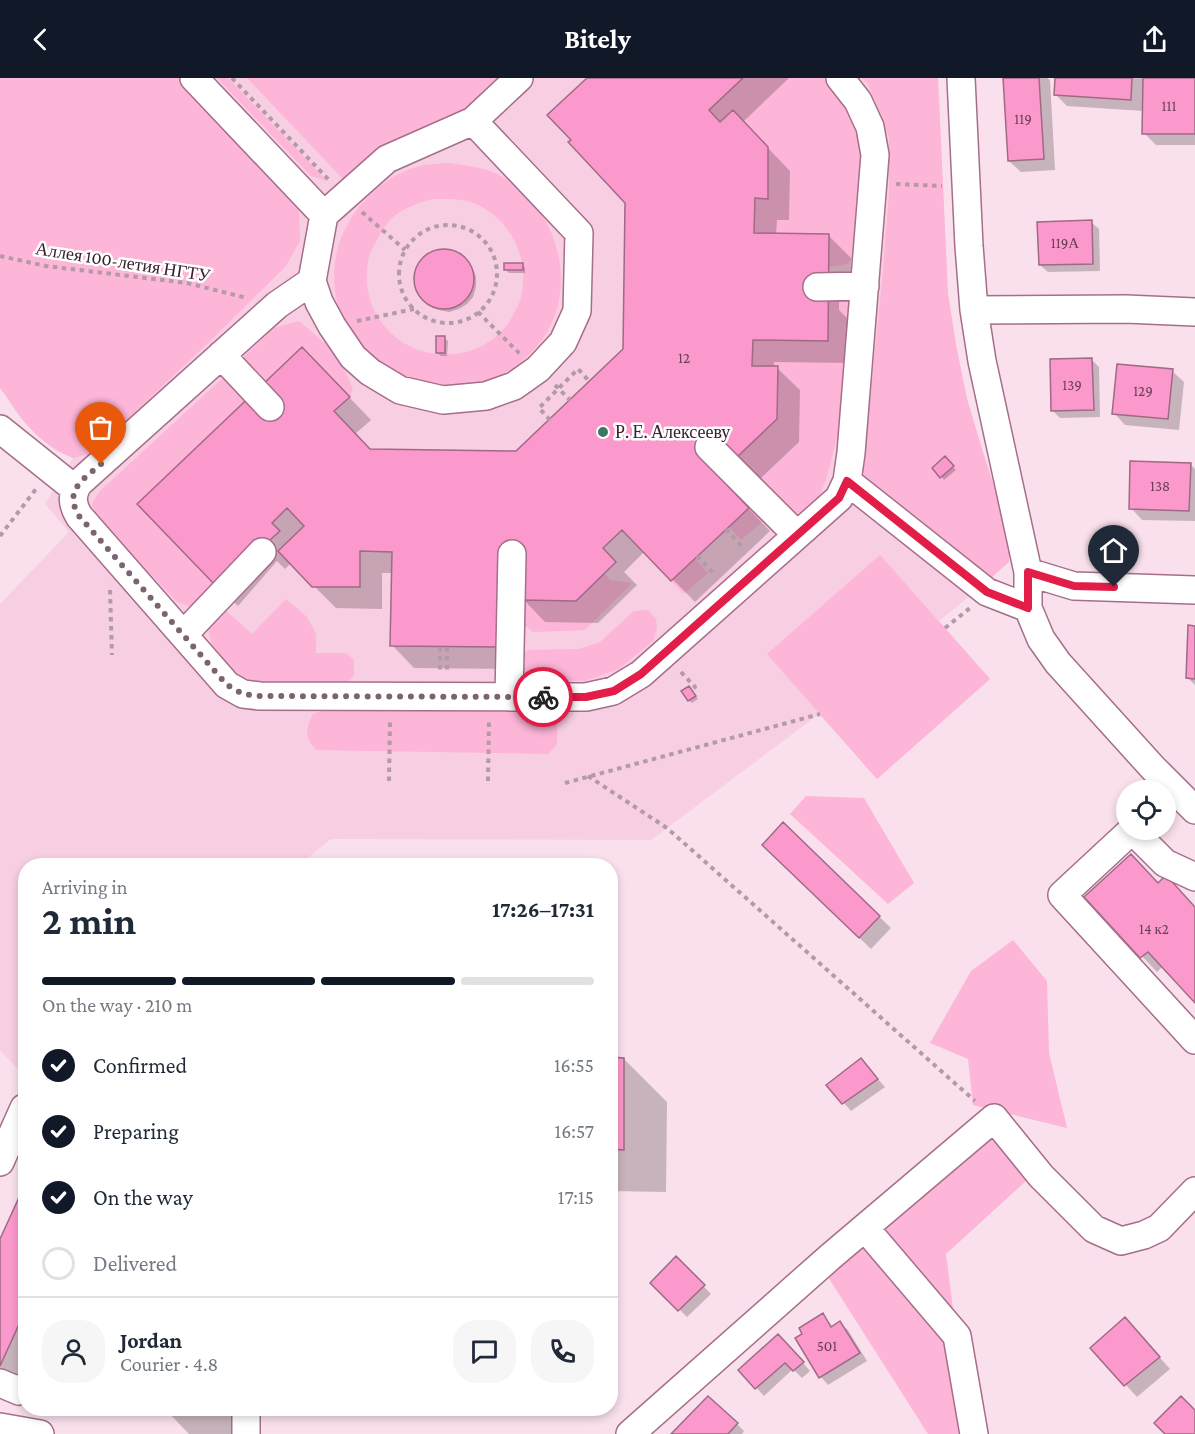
<!DOCTYPE html>
<html lang="en">
<head>
<meta charset="utf-8">
<style>
	:root { --surface:#fff; --page:#f6f6f7; --text:#1f2937; --muted:#747a83; --line:#e0e1e3; --accent:#111827 }
	body { margin:0; font-family:"Crimson Pro",serif; background:var(--page); color:var(--text); height:100vh; display:flex; flex-direction:column; font-size:22px; white-space:nowrap }
	* { box-sizing:border-box; margin:0 }
	p { font-size:20px; color:var(--muted) }
	.icon { flex:none; width:33px; height:33px; fill:none; stroke:currentColor; stroke-width:2; stroke-linecap:round; stroke-linejoin:round }
	.map { position:relative; flex:1; overflow:hidden }
	.side { position:absolute; left:18px; top:780px; width:600px; height:558px; display:flex; flex-direction:column; background:var(--surface); border-radius:24px; box-shadow:0 3px 9px #0003 }
	.side>* { flex:none }
	.tools { position:absolute; left:1116px; top:702px; display:grid; gap:12px }
	.tools a { display:grid; place-items:center; width:60px; height:60px; border-radius:50%; background:var(--surface); box-shadow:0 3px 9px #0003; font-size:30px }
	.pin { position:absolute; display:grid; place-items:center; width:51px; height:51px; color:#fff; margin:-62px -26px; border-radius:50% 50% 50% 0; rotate:-45deg; box-shadow:0 0 6px #0007 }
	.pin .icon { rotate:45deg }
	.courier { position:absolute; display:grid; place-items:center; width:60px; height:60px; margin:-30px; border:4px solid #e11d48; border-radius:50%; background:#fff; color:#222; box-shadow:0 2px 8px #0007 }
	.headline em { font-style:normal; font-weight:700 }
	.headline div { display:flex; flex-direction:column-reverse }
	.headline { display:flex; align-items:center; justify-content:space-between; height:102px; padding:0 24px }
	h1 { font-size:39px; font-weight:700; line-height:45px }
	.bar { display:grid; grid-template-columns:repeat(4,1fr); gap:9px 6px; align-content:center; height:72px; padding:0 24px }
	.bar i { height:8px; border-radius:4px; background:var(--line) }
	.bar .active { background:var(--accent) }
	.bar p { grid-column:span 4 }
	.line { display:flex; align-items:center; gap:15px; padding:0 24px; border-top:2px solid var(--line) }
	.line div { flex:1 }
	.round { display:grid; place-items:center; flex:none; width:63px; height:63px; border-radius:24px; background:var(--page) }
	ol { padding:0 24px; list-style:none }
	li { display:flex; align-items:center; gap:18px; height:66px }
	li p { margin-inline-start:auto }
	li .icon { padding:6px; border-radius:50%; background:var(--accent); color:#fff; stroke-width:4 }
	li:last-child { color:var(--muted) }
	li i { width:33px; height:33px; border:3px solid var(--line); border-radius:50% }
	header { display:flex; justify-content:space-between; align-items:center; height:78px; padding:0 24px; background:var(--accent); color:#fff; font-size:27px; font-weight:700 }
	.map>svg:first-child { display:block }
</style>
</head>
<body>
<header><svg class="icon" aria-label="back" viewBox="0 0 24 24"><path d="M15 5l-7 7 7 7"/></svg>Bitely<svg class="icon" aria-label="share" viewBox="0 0 24 24"><path d="M12 15V3M7 8l5-5 5 5M5 13v7h14v-7"/></svg></header>
<div class="map">
<svg width="1195" height="1356" viewBox="0 0 1195 1356">
	<rect width="100%" height="100%" fill="#f9e0ec"/>
	<path fill="#f8cee2" d="M0,0H938L948,216L956,267L967,321L982,371L1009,484L970,518L939,543L990,601L877,701L819,636L651,762L331,761L299,787L26,788L25,997L24,998L0,972V526L69,454L45,426L73,380L56,373L40,360L20,339L0,310Z"/>
	<path fill="#fdb5d8" fill-rule="evenodd" d="M0,0H183L299,130L300,163L286,188L209,264L101,366L88,376L73,380C52,372 32,355 19,337C12,328 7,318 0,310Z
		M217,0H228L327,103L311,98Z
		M247,0H502L453,46L386,67L344,102Z
		M743,0H823L839,17L860,64L863,113L856,180L844,187L829,189V156L754,155L755,120H768V69L733,32L720,44L709,32Z
		M862,0H938L948,216L956,267L967,321L982,371L1011,460L1009,484L992,499L858,392L866,363L883,192L889,114V59L868,6Z
		M447,85C465,87 483,89 499,97C560,128 582,216 537,268C509,300 471,318 428,310C423,309 416,308 410,306C403,303 395,296 388,291C380,285 369,280 362,273C358,269 355,263 352,258C329,222 328,178 350,142C366,116 390,96 420,88C428,86 438,86 447,85ZM433,121C448,121 464,120 478,127C512,143 530,182 521,219C520,224 517,230 514,235C507,251 491,265 475,271C414,294 354,242 369,179C370,173 374,168 377,162C381,154 386,146 392,140C404,129 419,125 433,121Z
		M828,219H838L848,225L851,235L846,299L838,355L826,402L817,424L807,435H791L736,380L777,341L778,289L752,288L753,262L827,263Z
		M299,243L327,267L344,291L353,311L350,319L302,269L260,309L238,284L274,250Z
		M227,296L249,319L137,426L215,507L192,529L177,524L96,439L92,426L99,414Z
		M749,430L763,443L741,462L728,448Z
		M880,477L990,601L877,701L767,576Z
		M695,480L708,495L684,516L671,503Z
		M604,495L611,502L632,505L585,552L533,554L521,544L522,522L576,523Z
		M286,521L307,539L316,556V575H346L354,582V597L345,606H250L227,594L214,578L207,545L222,529L252,556Z
		M648,532L656,541L657,550L653,563L619,591L585,603L524,602L518,594V578L529,572L579,571L600,564L634,533Z
		M324,632L541,634L557,646V666L548,676L316,672C305,659 305,652 313,636Z
		M806,718L864,720L914,805L888,826L790,736Z
		M1013,862L1047,903L1049,975L1067,1050L973,1027L968,981L930,965L971,893Z
		M990,1054L1027,1102L946,1176L969,1356H928L828,1199Z"/>
	<path fill="#0003" d="M589,0H789L743,44L790,93L789,142H777L776,157L829,158L851,180L850,221H839V232L850,243L849,285L774,284V290H777L800,312L799,364L760,401L741,383L721,401L770,453L695,524L645,473L624,494L637,507L598,545L545,544L523,521L519,591L414,590L392,567L393,495H382V531L336,530L291,485L285,491L277,483L238,528L216,506L324,293L371,342L355,356L370,372L517,374L625,272L627,124Z
		M1005,0H1047L1050,2L1055,92L1021,94L1009,83Z
		M1057,0H1195V67H1156L1144,55V33L1067,28L1056,17Z
		M1091,144L1099,151L1100,193L1048,194L1040,187Z
		M446,172L455,174L463,180L473,191L476,199V209L473,219L467,226L459,231L449,234L439,232L430,228L426,224L419,216L416,207L415,198L417,189L422,182L429,176L438,173Z
		M522,186L525,190V195H509L506,192Z
		M444,260L448,263L447,278H441L437,275Z
		M1092,282L1099,289L1100,339L1060,340L1052,332Z
		M1172,293L1184,304L1179,352L1125,347L1114,335Z
		M945,380L956,392L944,402L934,390Z
		M1190,386L1195,391V443L1142,442L1131,430Z
		M1195,549V607L1188,600Z
		M692,613L698,621L692,625L689,622Z
		M783,746L891,850L871,871L764,767Z
		M1158,807L1195,830V923L1163,888L1157,894L1086,819Z
		M610,981H624L667,1024L666,1114L610,1113Z
		M861,982L885,1009L851,1033L828,1007Z
		M26,1107V1327L0,1316V1165Z
		M676,1180L711,1216L687,1239L652,1205Z
		M823,1237L833,1249L840,1245L848,1252L867,1283L828,1307L821,1299L797,1261L804,1256Z
		M1136,1253L1170,1291L1137,1319L1092,1270Z
		M786,1265L810,1293L802,1300L793,1291L764,1318L740,1292Z
		M166,1330H249V1356H189L166,1332Z
		M737,1346L744,1353L742,1356H673Z"/>
	<path fill="#fb99cc" stroke="#a06985" stroke-width="1.5" d="M587,0H743L709,32L720,44L733,32L768,69V121L755,120L754,155L829,156L828,263L753,262L752,288H778L777,341L736,380L700,378L749,430L671,503L622,452L603,470L616,484L576,523L522,522L497,569L390,568L392,474L360,473V509H312L278,473L304,448L287,430L272,445L280,453L261,470L254,462L215,507L137,426L302,269L350,319L334,333L370,371L516,373L623,271L625,125L568,64L571,62L547,37Z
		M1003,0H1039L1044,81L1008,83Z
		M1055,0H1132L1131,22L1054,17Z
		M1143,0H1195V56H1142Z
		M1092,142L1093,186L1039,187L1037,144Z
		M414 201a30 30 0 1 1 60 0a30 30 0 1 1-60 0Z
		M504,185H523V192H504Z
		M436,258H445V275H436Z
		M1092,280L1094,332L1051,333L1050,281Z
		M1117,286L1173,291L1168,341L1112,336Z
		M945,378L954,388L940,400L932,390Z
		M1130,383L1191,385L1189,433L1129,431Z
		M1188,547L1195,548V601L1186,600Z
		M689,608L696,618L688,623L681,613Z
		M783,744L880,838L859,860L762,767Z
		M1131,776L1158,805L1166,797L1195,829V925L1148,874L1140,880L1084,819Z
		M610,979L624,980V1072L610,1071Z
		M861,980L878,1001L842,1026L826,1007Z
		M26,1104V1231L0,1288V1161Z
		M676,1178L705,1207L678,1233L650,1205Z
		M823,1235L831,1249L840,1243L860,1275L819,1300L795,1260L802,1256L799,1250Z
		M1125,1239L1160,1279L1124,1308L1090,1270Z
		M778,1256L804,1284L793,1293L785,1285L755,1311L738,1292Z
		M708,1318L738,1345L728,1356H671Z
		M1181,1318L1195,1332V1356H1165L1154,1345Z
		M164,1330H219V1333H164Z"/>
	<g fill="none" stroke-linecap="round" stroke-linejoin="round">
		<defs>
			<path id="minor" d="M194,0L324,137
				M961,0L969,168L974,232L982,283L1028,494V530L1041,561L1058,585L1153,690L1195,732
				M473,43L579,155L577,233L563,264L538,291L514,308L486,318L443,322L400,312L370,294L353,279L332,248L319,224L312,203L324,137L387,81L473,43L519,0
				M312,203L277,227L79,405C71,417 72,426 79,438L227,607L243,616L260,618L586,619L613,613L641,596L839,420L847,403L851,375L875,77L870,49L858,23L840,0
				M817,209L865,208
				M974,232L1126,231L1195,234
				M221,277L270,329
				M0,351L75,411
				M709,369L797,457
				M847,403L987,514L1028,530
				M1028,494L1074,508L1195,512
				M183,557L262,474
				M509,619L512,476
				M1195,799L1165,785L1132,752L1062,817L1195,962
				M0,1084L24,1030
				M865,1150L957,1258L974,1356
				M0,1305L19,1313L26,1308
				M246,1330V1356
				M0,1349L40,1356
				M630,1356L830,1179L994,1040L1041,1098L1094,1151L1121,1163L1144,1157L1159,1150L1195,1113"/>
		</defs>
		<use href="#minor" stroke="#a56e8a" stroke-width="30"/>
		<path stroke="#b29aa6" stroke-width="4" stroke-dasharray="4.5 4.5" stroke-linecap="butt" d="M232,0L329,102
			M896,106L942,108
			M362,134L405,172
			M399 196a49 49 0 1 1 98 0a49 49 0 1 1-98 0Z
			M0,178L46,188L187,205L247,220
			M478,234L520,276
			M357,243L414,231
			M555,307L570,322
			M550,342L539,330L578,291L590,304
			M726,451L744,471
			M0,458L36,411
			M697,478L715,497
			M110,512L112,577
			M945,550L970,530
			M440,569V595
			M447,569V595
			M681,594L695,609L691,612
			M588,698L667,750L975,1023
			M389,703L390,643
			M488,703L489,641
			M565,705L820,636"/>
		<use href="#minor" stroke="#fff" stroke-width="27"/>
	</g>
	<g fill="none" stroke-linecap="round" stroke-linejoin="round">
		<path stroke="#7b636f" stroke-width="6" stroke-dasharray="0 10.8" d="M101,386C84,401 63,412 79,438L227,607L243,616L260,618L543,619"/>
		<path stroke="#e11d48" stroke-width="8" d="M543,619H586L614,613L641,596L839,420L847,403L987,514L1028,530V494L1074,508L1114,509"/>
	</g>
	<circle fill="#3c7863" stroke="#fff" stroke-width="2" cx="603" cy="354" r="6"/>
	<g text-anchor="middle" dominant-baseline="central" stroke-width="5" stroke-linejoin="round" paint-order="stroke">
		<g font-size="15" fill="#683e54">
			<text x="1169" y="28">111</text>
			<text x="1023" y="41">119</text>
			<text x="1065" y="165">119А</text>
			<text x="684" y="280">12</text>
			<text x="1072" y="307">139</text>
			<text x="1143" y="313">129</text>
			<text x="1160" y="408">138</text>
			<text x="1154" y="851">14 к2</text>
			<text x="827" y="1268">501</text>
		</g>
		<g font-size="18" fill="#37202c" stroke="#fff">
			<text transform="translate(123 184) rotate(9)">Аллея 100-летия НГТУ</text>
		</g>
		<g font-size="18" fill="#37202c" stroke="#fff" text-anchor="start">
			<text x="615" y="354">Р. Е. Алексееву</text>
		</g>
	</g>
</svg>
<div class="tools">
<a><svg class="icon" aria-label="locate" viewBox="0 0 24 24"><circle cx="12" cy="12" r="6"/><path d="M12 2v4M12 18v4M2 12h4M18 12h4"/></svg></a>
</div>
<div class="pin" style="left:101px;top:386px;background:#ea580c"><svg class="icon" aria-label="bag" viewBox="0 0 24 24"><path d="M5 8h14l-1 12H6zM9 8a3 3 0 0 1 6 0"/></svg></div>
<div class="pin" style="left:1114px;top:509px;background:#1f2937"><svg class="icon" aria-label="home" viewBox="0 0 24 24"><path d="M3 11l9-7 9 7M6 9v11h12V9"/></svg></div>
<div class="courier" style="left:543px;top:619px"><svg class="icon" aria-label="bike" viewBox="0 0 24 24"><circle cx="6" cy="16" r="4"/><circle cx="18" cy="16" r="4"/><path d="M6 16l4-8h5l3 8M10 8l3 8H6M13 5h3"/></svg></div>
<section class="side">
<div class="headline"><div><h1>2 min</h1><p>Arriving in</p></div><em>17:26–17:31</em></div>
<div class="bar"><i class="active"></i><i class="active"></i><i class="active"></i><i></i><p>On the way · 210 m</p></div>
<ol>
<li><svg class="icon" aria-label="check" viewBox="0 0 24 24"><path d="M5 12l5 5 9-10"/></svg>Confirmed<p>16:55</p></li>
<li><svg class="icon" aria-label="check" viewBox="0 0 24 24"><path d="M5 12l5 5 9-10"/></svg>Preparing<p>16:57</p></li>
<li><svg class="icon" aria-label="check" viewBox="0 0 24 24"><path d="M5 12l5 5 9-10"/></svg>On the way<p>17:15</p></li>
<li><i></i>Delivered</li>
</ol>
<div class="line" style="height:108px"><a class="round"><svg class="icon" aria-label="person" viewBox="0 0 24 24"><circle cx="12" cy="8" r="4"/><path d="M4 21q1-7 8-7t8 7"/></svg></a><div><b>Jordan</b><p>Courier · 4.8</p></div><a class="round"><svg class="icon" aria-label="chat" viewBox="0 0 24 24"><path d="M4 5h16v11H9l-5 4z"/></svg></a><a class="round"><svg class="icon" aria-label="phone" viewBox="0 0 24 24"><path d="M5 4h4l2 5-3 2q2 4 5 5l2-3 5 2v4C11 20 4 13 5 4z"/></svg></a></div>
</section>
</div>
</body>
</html>
